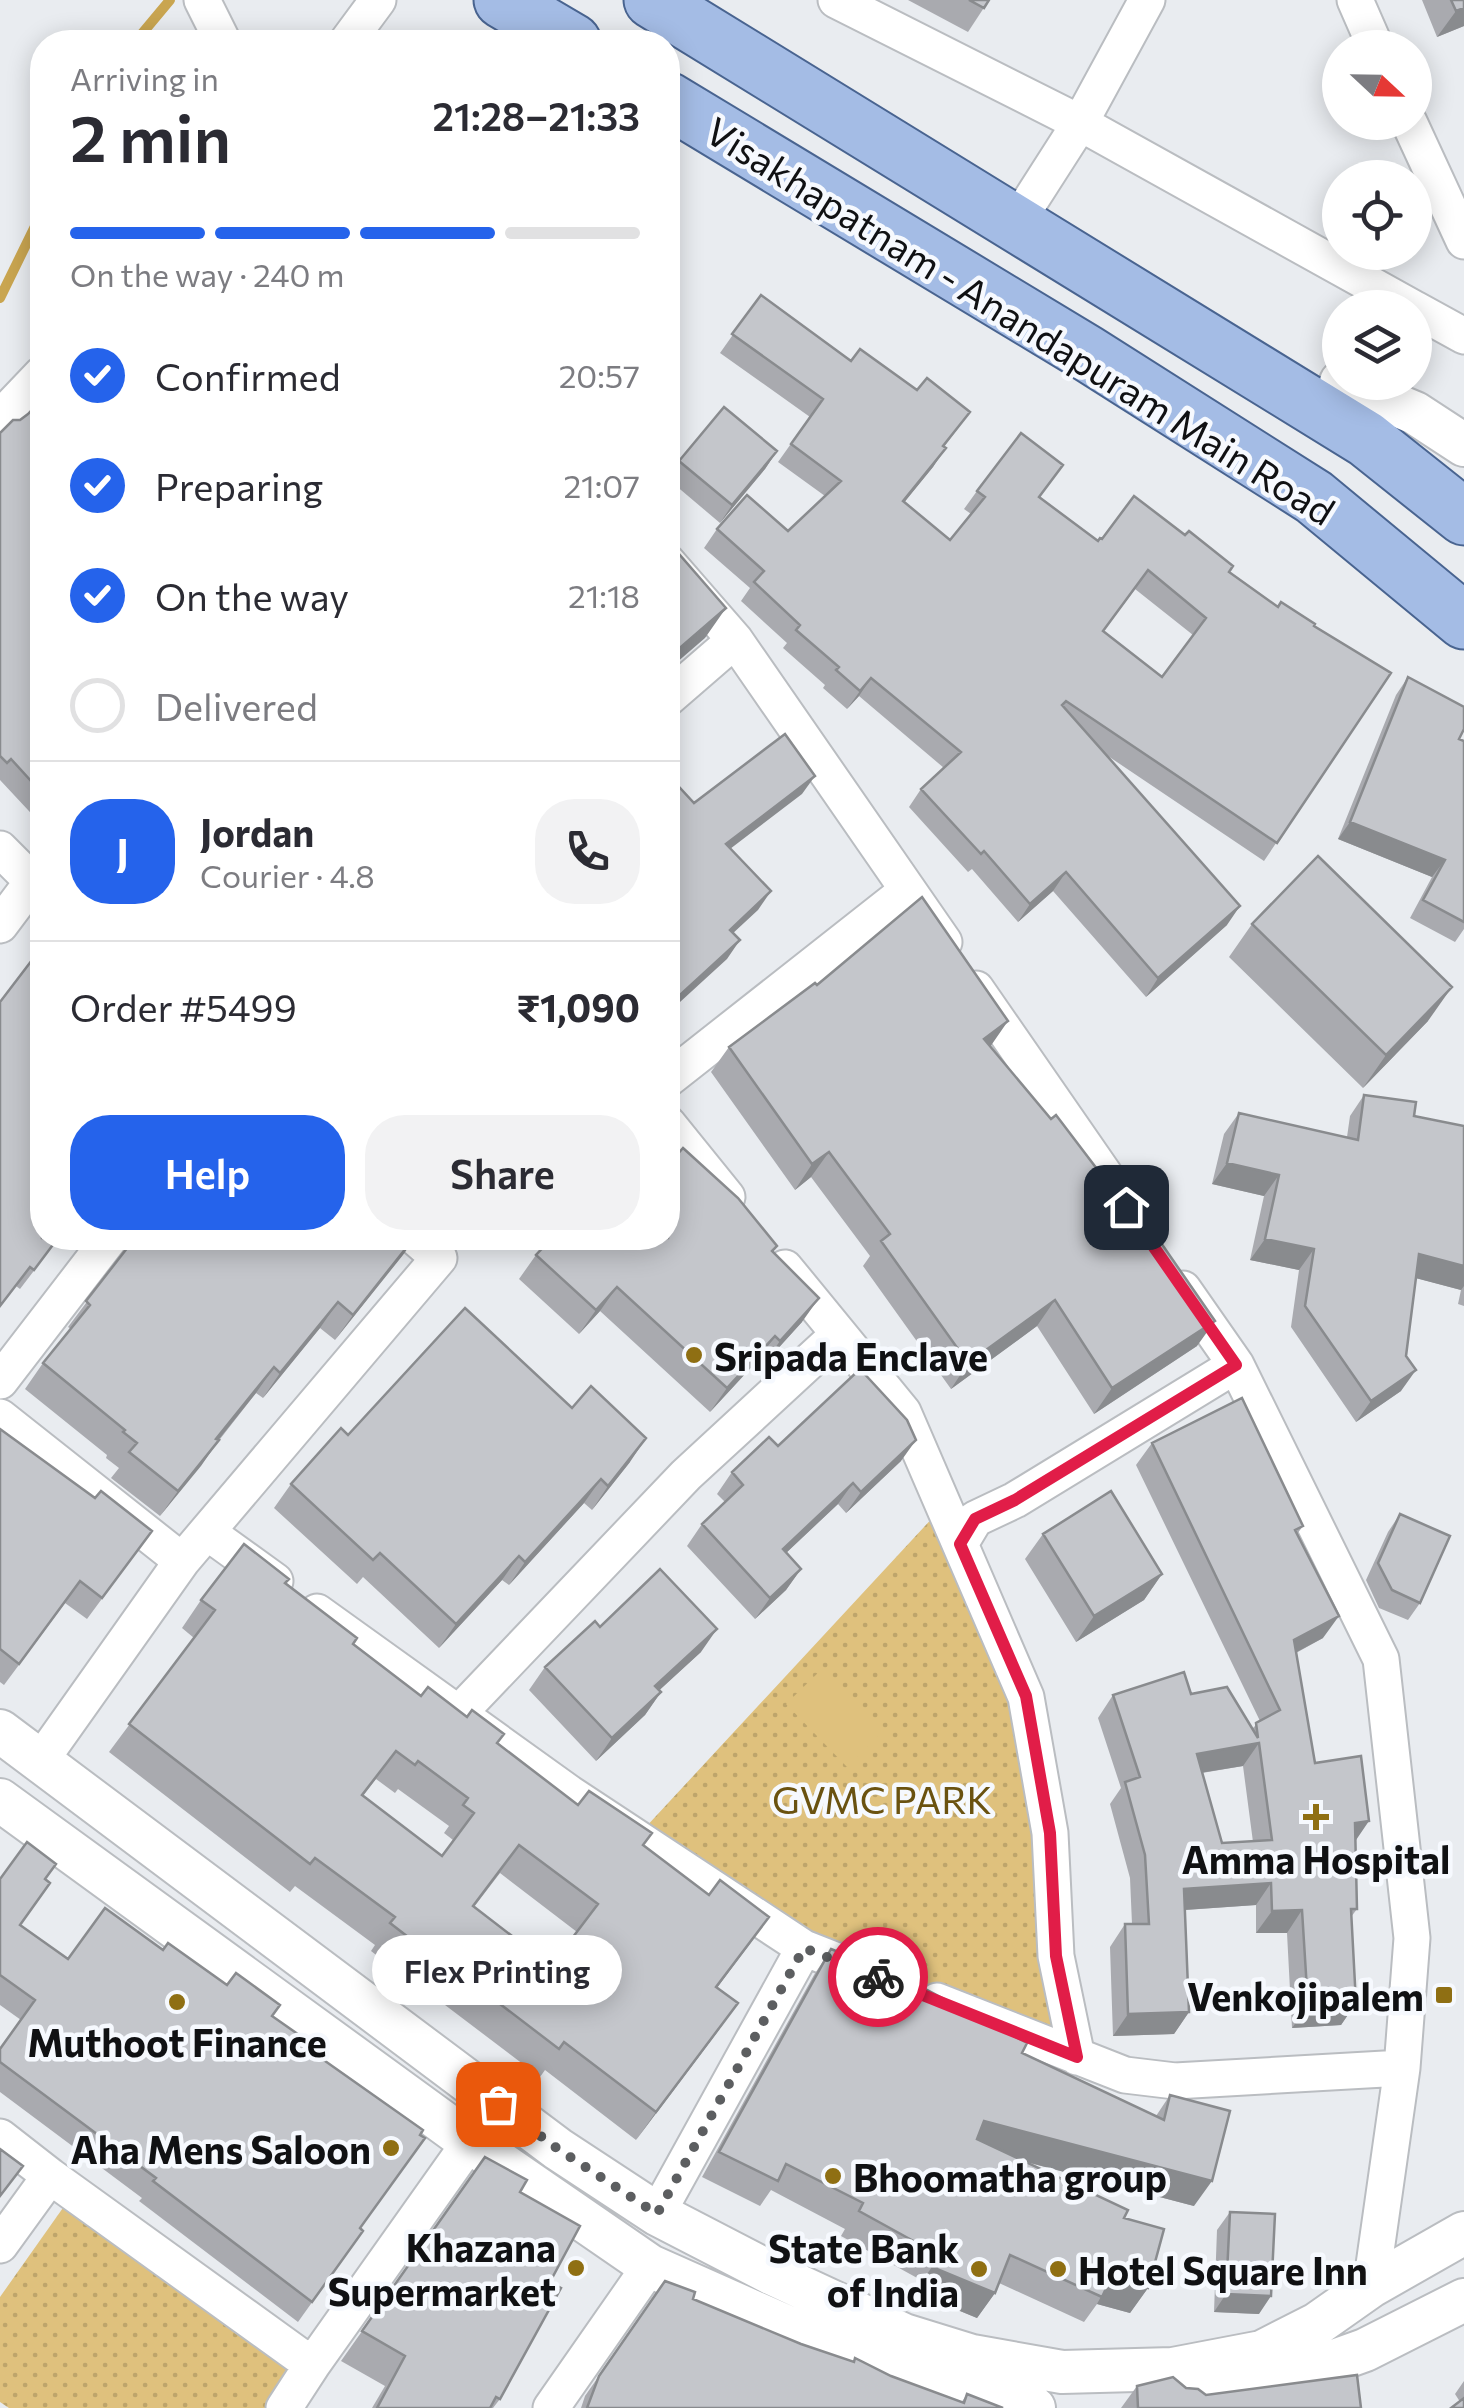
<!DOCTYPE html>
<html lang="en">
<head>
<meta charset="utf-8">
<style>
	:root { --surface:#fff; --page:#f2f2f3; --text:#2b2b33; --muted:#7c7c81; --line:#e1e1e2; --accent:#2563eb }
	body { margin:0; font-family:Commissioner,sans-serif; background:var(--page); color:var(--text); height:100vh; display:flex; flex-direction:column; font-size:38px; white-space:nowrap }
	* { box-sizing:border-box; margin:0 }
	p { font-size:32px; color:var(--muted) }
	.icon { flex:none; width:55px; height:55px; fill:none; stroke:currentColor; stroke-width:2; stroke-linecap:round; stroke-linejoin:round }
	.map { position:relative; flex:1; overflow:hidden }
	.drawer { position:absolute; left:30px; top:30px; width:650px; height:1220px; display:flex; flex-direction:column; background:var(--surface); border-radius:40px; box-shadow:0 5px 25px #0003 }
	.drawer>* { flex:none }
	.needle { width:65px; rotate:112deg }
	.fabs { position:absolute; left:1322px; top:30px; display:grid; gap:20px }
	.fabs a { display:grid; place-items:center; width:110px; height:110px; border-radius:50%; background:var(--surface); box-shadow:0 5px 25px #0003; font-size:50px }
	.pin { position:absolute; display:grid; place-items:center; width:85px; height:85px; color:#fff; margin:-42px; border-radius:20px; box-shadow:0 5px 15px #0006 }
	.courier { position:absolute; display:grid; place-items:center; width:100px; height:100px; margin:-50px; border:8px solid #e11d48; border-radius:50%; background:#fff; color:#222; box-shadow:0 2px 12px #0007 }
	.bubble { position:absolute; height:70px; border-radius:35px; background:var(--surface); box-shadow:0 5px 25px #0003; font-size:32px; font-weight:600; line-height:70px; text-align:center }
	.headline em { font-style:normal; font-weight:600 }
	.headline div { display:flex; flex-direction:column-reverse }
	.headline { display:flex; align-items:center; justify-content:space-between; height:170px; padding:0 40px }
	h1 { font-size:65px; font-weight:600; line-height:75px }
	.bar { display:grid; grid-template-columns:repeat(4,1fr); gap:15px 10px; align-content:center; height:120px; padding:0 40px }
	.bar i { height:12px; border-radius:8px; background:var(--line) }
	.bar .on { background:var(--accent) }
	.bar p { grid-column:span 4 }
	.line { display:flex; align-items:center; gap:25px; padding:0 40px; border-top:2px solid var(--line) }
	.line div { flex:1 }
	.round { display:grid; place-items:center; flex:none; width:105px; height:105px; border-radius:40px; background:var(--page) }
	ol { padding:0 40px; list-style:none }
	li { display:flex; align-items:center; gap:30px; height:110px }
	li p { margin-inline-start:auto }
	li .icon { padding:10px; border-radius:50%; background:var(--accent); color:#fff; stroke-width:4 }
	li:last-child { color:var(--muted) }
	li i { width:55px; height:55px; border:5px solid var(--line); border-radius:50% }
	.primary-button { display:flex; gap:20px; margin-top:auto; padding:20px 40px }
	.primary-button a { flex:1; height:115px; border-radius:40px; background:var(--accent); color:#fff; font-size:40px; font-weight:600; line-height:115px; text-align:center }
	.primary-button a+a { background:var(--page); color:var(--text) }
	.map>svg:first-child { display:block }
</style>
</head>
<body>
<div class="map">
<svg width="1464" height="2408" viewBox="0 0 1464 2408">
	<defs>
		<pattern id="green-dots" width="8" height="8" patternUnits="userSpaceOnUse" patternTransform="scale(2.5)"><rect width="8" height="8" fill="#dfc17d"/><path d="M2 2h.1M6 6h.1" fill="none" stroke="#bea56b" stroke-width="1.8" stroke-linecap="round"/></pattern>
	</defs>
	<rect width="100%" height="100%" fill="#e9ecf0"/>
	<path fill="url(#green-dots)" d="M937,1513L1018,1695L1068,2047L834,1947L644,1829Z
		M65,2205L295,2369L268,2408H9L0,2402V2297Z"/>
	<path fill="#dfc17d" d="M823,1668L884,1731L847,1767L786,1704Z"/>
	<g fill="none" stroke-linecap="round" stroke-linejoin="round">
		<path stroke="#c9a550" stroke-width="10" d="M135,42L170,0
			M0,298L42,212"/>
		<defs>
			<path id="minor" d="M202,0L223,42
				M836,0L1080,123L1413,308
				M1355,0L1376,48
				M347,42L378,0
				M1409,122L1464,241
				M1016,223L1080,123L1147,0
				M1415,309L1464,336
				M0,418L42,374
				M668,563L735,640L944,942
				M668,698L735,640
				M0,849L42,891
				M0,925L33,881
				M976,989L1140,1226
				M668,1079L908,890
				M668,1124L727,1197
				M785,1268L903,1412L960,1544
				M1183,1289L1236,1365L1381,1659L1412,1938L1402,2068L1371,2286
				M0,1381L110,1238
				M0,1417L182,1561
				M207,1532L275,1581
				M317,1612L569,1793L804,1948L870,1974
				M458,1714L686,1475L839,1334
				M41,1760L182,1561L439,1258L416,1238
				M937,2001L1125,2075L1175,2081L1402,2068
				M1077,2057L1056,1956L1050,1833L1026,1697L960,1544L975,1519L1015,1500L1236,1365
				M0,2137L50,2176L0,2245
				M50,2176L312,2365L470,2142
				M657,2214L804,1948
				M284,2408L312,2365
				M551,2408L650,2266"/>
			<path id="tertiary" d="M1341,382L1415,413L1464,445
				M0,1731L558,2149L657,2214L773,2274L904,2335L972,2356L1062,2372L1173,2369L1262,2352L1317,2324L1371,2286L1464,2233
				M0,1800L470,2142L650,2266L891,2373L1034,2408
				M1164,2408L1251,2391L1365,2350L1464,2300"/>
			<path id="primary" d="M502,0L573,42
				M652,0L1366,439L1464,517
				M668,100L1087,353L1314,497L1464,621"/>
		</defs>
		<use href="#minor" stroke="#babdc1" stroke-width="39"/>
		<use href="#tertiary" stroke="#babdc1" stroke-width="46"/>
		<use href="#primary" stroke="#496490" stroke-width="59"/>
		<use href="#minor" stroke="#fff" stroke-width="35"/>
		<use href="#tertiary" stroke="#fff" stroke-width="42"/>
		<use href="#primary" stroke="#a4bce5" stroke-width="55"/>
	</g>
	<path fill="#a9aaaf" fill-rule="evenodd" d="M908,0H989L968,32Z
		M1422,0H1464V26L1437,37Z
		M761,295L851,361L970,412L944,447L933,467L904,502L950,540L971,514L964,509L977,491L1040,497L1098,541L1229,573L1278,607L1314,626L1391,673L1264,861L1105,754L1227,925L1146,997L1053,891L1018,922L972,869L968,872L909,807L921,789L944,768L859,696L847,709L823,688L825,685L783,648L787,643L741,601L750,588L704,548L717,529L788,531L825,496L778,462L810,417L720,353ZM1135,589L1193,635L1162,677L1103,632Z
		M42,399V839L36,833L42,825L0,780V433L28,414Z
		M777,451L765,469L720,523L668,479L679,461Z
		M1408,677L1459,739L1464,741V929L1455,942L1410,918L1432,877L1338,839L1396,695Z
		M1252,924L1428,1021L1363,1088L1229,957Z
		M817,985L990,1046L1197,1346L1094,1414L1037,1326L951,1389L863,1266L870,1256L811,1177L795,1190L711,1072L729,1047Z
		M0,1002L59,1238L20,1289L16,1286Z
		M1364,1095L1414,1116L1464,1126V1306L1458,1304L1461,1290L1416,1278L1401,1391L1356,1422L1291,1327L1299,1270L1250,1260L1264,1196L1212,1184L1224,1134L1239,1113L1347,1137L1350,1116Z
		M132,1238H415L335,1340L320,1328L263,1398L256,1393L160,1516L111,1478L119,1468L106,1458L107,1455L25,1389L43,1363L71,1329L68,1327L128,1247Z
		M773,1252L802,1322L763,1365L758,1360L710,1412L600,1311L579,1334L519,1279L536,1255Z
		M0,1429L95,1498L152,1531L87,1619L65,1603L4,1685L0,1682Z
		M348,1435L630,1462L592,1510L584,1503L509,1585L502,1580L439,1648L363,1577L357,1584L274,1508L291,1484Z
		M1152,1443L1303,1526L1297,1534L1323,1638L1296,1653L1315,1763L1355,1840L1357,1909L1351,1917L1356,2003L1341,2025L1292,2028L1287,1933H1256V1905L1185,1910L1189,2012L1174,2034L1113,2036L1110,1947L1125,1924H1132L1130,1878L1110,1804L1121,1788L1098,1718L1113,1695L1191,1694L1252,1729L1260,1721L1136,1465ZM1243,1766L1253,1842L1222,1843L1202,1773Z
		M778,1446L901,1461L846,1513L838,1504L786,1553L801,1569L786,1590L755,1619L687,1546L702,1524L725,1502L717,1494L732,1472Z
		M1400,1514L1420,1603L1408,1620L1379,1608L1366,1580L1388,1532Z
		M1043,1534L1162,1574L1144,1600L1076,1642L1025,1559Z
		M285,1583L354,1644L421,1696L498,1743L578,1805L643,1846L709,1895L769,1917L717,1988L718,2031L636,2140L545,2070L540,2077L416,1983L415,1985L371,1951L375,1945L295,1886L290,1892L109,1752L194,1638L182,1628L201,1600ZM376,1779L395,1793L398,1789L449,1826L444,1833L453,1840L442,1856L363,1796ZM500,1873L577,1932L551,1966L474,1907Z
		M600,1627L701,1652L659,1690L661,1692L645,1715L596,1761L529,1690L545,1667Z
		M0,1879H46L20,1925L68,1959L163,1950L227,1985L272,2016L318,2056L360,2229L363,2231L298,2322L139,2201L142,2198L0,2092V2049L21,2020L0,2005Z
		M831,1949L1022,2053L1156,2116L1170,2095L1194,2206L1026,2162L1124,2218L1148,2288L1130,2313L1097,2304L1084,2322L999,2283L995,2293L977,2318L914,2292L919,2279L841,2236L845,2229L771,2190L760,2206L702,2177L814,1975Z
		M485,2157L520,2192L500,2399L493,2408H372L385,2386L341,2361Z
		M1230,2212L1259,2314L1214,2312L1217,2230Z
		M665,2281L693,2299L801,2344L961,2403L967,2394L1003,2408H581L585,2396Z
		M1464,2381V2408L1455,2394Z
		M1137,2386L1186,2388L1206,2395L1361,2408H1121Z"/>
	<path fill="#898b8e" d="M1464,8V26L1437,37L1456,11Z
		M946,448L933,467L890,520L903,501Z
		M777,451L765,469L720,523L732,505Z
		M726,608L705,638L668,670V663L675,652Z
		M871,678L859,696L847,709L860,691Z
		M815,776L802,794L713,862L726,844Z
		M1350,822L1445,860L1432,877L1338,839Z
		M1066,872L1053,891L1018,922L1030,904Z
		M771,891L758,910L717,948L730,930Z
		M1240,906L1227,925L1146,997L1158,978Z
		M740,940L727,959L668,1013V1006Z
		M1452,987L1428,1021L1363,1088L1386,1055Z
		M1008,1021L990,1047L984,1039Z
		M829,1152L811,1177L795,1190L812,1164Z
		M1227,1163L1279,1175L1264,1196L1212,1184Z
		M415,1238L403,1255L335,1340L353,1315Z
		M1265,1239L1314,1249L1299,1270L1250,1260Z
		M1419,1254L1464,1266V1286L1461,1290L1404,1275Z
		M617,1287L600,1311L579,1334L596,1310Z
		M819,1298L802,1322L763,1365L780,1341Z
		M1055,1300L1037,1326L951,1389L968,1363Z
		M338,1302L320,1328L263,1398L280,1373Z
		M1215,1321L1197,1346L1094,1414L1112,1388Z
		M775,1336L758,1360L710,1412L727,1388Z
		M274,1367L256,1393L199,1464L216,1439Z
		M1416,1370L1401,1391L1356,1422L1371,1401Z
		M646,1438L630,1462L592,1510L608,1486Z
		M219,1440L201,1466L160,1516L178,1491Z
		M916,1440L901,1461L846,1513L861,1492Z
		M601,1479L584,1503L509,1585L525,1562Z
		M853,1483L838,1504L768,1570L783,1549Z
		M519,1556L502,1580L439,1648L456,1624Z
		M801,1569L786,1590L755,1619L770,1598Z
		M1162,1574L1144,1600L1076,1642L1094,1616Z
		M1339,1616L1323,1638L1278,1662L1294,1640Z
		M717,1629L701,1652L639,1709L655,1686Z
		M661,1692L645,1715L596,1761L612,1738Z
		M1259,1743L1243,1766L1181,1776L1197,1754Z
		M1369,1821L1354,1843L1355,1823Z
		M1271,1883L1256,1905L1169,1911L1184,1889Z
		M1302,1910L1287,1933H1256L1272,1911Z
		M769,1917L749,1945L696,2015L716,1987Z
		M738,2003L718,2031L636,2140L656,2112Z
		M1356,2003L1341,2025L1292,2028L1308,2006Z
		M1189,2012L1174,2034L1113,2036L1128,2014Z
		M984,2121L1212,2181L1194,2206L966,2146Z
		M932,2267L995,2293L977,2318L914,2292Z
		M1111,2278L1148,2288L1130,2313L1097,2304Z
		M1226,2294L1271,2296L1259,2314L1214,2312Z"/>
	<path fill="#c4c6cb" stroke="#898b8e" stroke-width="2.5" fill-rule="evenodd" d="M969,0H989L984,8Z
		M1451,0H1464V8L1456,11Z
		M761,295L851,361L860,349L917,390L927,378L970,412L943,446L946,448L903,501L950,540L985,497L977,491L1021,433L1063,465L1039,497L1098,541L1100,538L1102,539L1134,496L1185,535L1189,531L1233,566L1229,572L1278,607L1281,602L1315,624L1314,626L1391,673L1277,843L1066,701L1062,705L1240,906L1158,978L1066,872L1030,904L984,851L981,854L921,789L961,752L871,678L860,691L836,670L839,667L796,630L800,625L754,582L764,571L717,529L747,495L788,531L841,481L791,444L823,399L732,334ZM1148,570L1206,618L1162,677L1103,631Z
		M42,399V578L40,581L42,584V793L11,759L7,763L0,756V433L13,420H20L28,414Z
		M724,407L777,451L732,505L679,461Z
		M668,535L673,547L726,608L675,652L668,664Z
		M1408,677L1464,707V729L1459,739L1464,741V922L1423,900L1445,860L1350,822Z
		M785,734L815,776L726,844L771,891L730,930L740,940L668,1006V775L694,803Z
		M1318,856L1452,987L1386,1055L1252,924Z
		M922,897L1008,1021L984,1039L1051,1119L1056,1115L1113,1190L1121,1185L1215,1321L1112,1388L1055,1300L968,1363L881,1241L890,1234L829,1152L812,1164L729,1047L815,983L817,985Z
		M42,947V1238H58L34,1270L30,1267L0,1306V1002Z
		M1364,1095L1416,1102L1414,1116L1464,1126V1266L1419,1254L1406,1356L1416,1370L1371,1401L1305,1306L1314,1249L1265,1239L1279,1175L1227,1163L1239,1113L1358,1140Z
		M683,1148L738,1198L777,1246L772,1251L819,1298L780,1341L775,1336L727,1388L617,1287L596,1310L536,1255L552,1238H668V1165Z
		M135,1238H414L353,1315L338,1302L280,1373L274,1367L216,1439L219,1440L178,1491L129,1452L137,1443L123,1432L125,1430L43,1363L90,1305L86,1301Z
		M465,1308L572,1408L591,1386L646,1438L608,1486L601,1479L525,1562L519,1556L456,1624L380,1553L373,1560L291,1484L341,1428L348,1435Z
		M860,1369L907,1420L916,1440L861,1492L853,1483L783,1549L801,1569L770,1598L702,1524L743,1485L732,1472L769,1437L778,1446Z
		M1242,1398L1303,1526L1295,1530L1339,1616L1294,1640L1315,1763L1361,1756L1369,1821L1355,1823L1357,1909H1351L1356,2003L1308,2006L1302,1910L1272,1911L1271,1883L1184,1889L1189,2012L1128,2014L1125,1924H1149L1145,1855L1125,1782L1140,1777L1113,1695L1184,1672L1191,1694L1227,1687L1258,1738L1256,1723L1280,1710L1152,1443ZM1259,1743L1272,1840L1222,1843L1197,1754Z
		M0,1429L95,1498L101,1491L152,1531L102,1598L80,1581L19,1664L0,1649Z
		M1111,1491L1162,1574L1094,1616L1043,1534Z
		M1400,1514L1450,1536L1420,1603L1392,1590L1378,1563Z
		M244,1544L289,1579L285,1583L357,1638L353,1644L421,1696L428,1687L467,1717L472,1710L504,1734L497,1743L578,1805L589,1791L652,1833L643,1845L709,1895L720,1880L769,1917L716,1987L738,2003L656,2112L564,2042L559,2049L436,1955L434,1957L390,1923L395,1917L315,1858L310,1864L129,1724L215,1610L201,1600ZM396,1751L415,1765L418,1761L468,1798L463,1805L474,1813L442,1856L362,1795ZM519,1845L598,1904L551,1966L473,1906Z
		M660,1569L717,1629L655,1686L661,1692L612,1738L545,1667L595,1621L600,1627Z
		M27,1842L56,1864L45,1879L50,1883L20,1925L68,1959L105,1908L163,1950L168,1943L227,1985L236,1973L280,2005L272,2016L322,2051L318,2056L423,2130L420,2135L425,2138L360,2228L363,2231L312,2302L153,2181L156,2178L0,2062V2049L35,2000L0,1975V1879Z
		M831,1949L889,1972L911,1984L912,1982L1027,2043L1022,2053L1164,2120L1170,2095L1230,2111L1212,2181L984,2121L977,2139L1128,2210L1124,2218L1164,2229L1148,2288L1111,2278L1102,2297L1010,2255L995,2293L932,2267L937,2254L859,2211L863,2203L786,2164L778,2181L719,2152Z
		M0,2149L23,2166L0,2196Z
		M485,2157L527,2180L520,2192L580,2226L550,2282L561,2288L500,2399L496,2397L490,2408H377L405,2356L362,2331Z
		M1230,2212L1275,2214L1271,2296L1226,2294Z
		M665,2281L695,2292L693,2299L801,2344L854,2362L855,2358L891,2376L964,2403L967,2394L1003,2408H587L599,2376Z
		M1357,2375L1361,2408H1138L1137,2386L1173,2377L1186,2388L1198,2389L1206,2395Z
		M1464,2398V2408H1451Z"/>
	<g fill="none" stroke-linecap="round" stroke-linejoin="round">
		<path stroke="#5c5e60" stroke-width="10" stroke-dasharray="0 18" d="M498,2104L558,2149L657,2214L804,1948L878,1977"/>
		<path stroke="#e11d48" stroke-width="12" d="M878,1977L1077,2057L1056,1956L1050,1833L1026,1696L960,1544L975,1519L1015,1500L1236,1365L1126,1207"/>
	</g>
	<g fill="#8f6f13" stroke="#f6f9fe" stroke-width="4">
		<circle cx="694" cy="1355" r="10"/>
		<path d="M1311 1802h10v10h10v10h-10v10h-10v-10h-10v-10h10z"/>
		<rect x="1434" y="1985" width="20" height="20" rx="5"/>
		<circle cx="177" cy="2002" r="10"/>
		<circle cx="391" cy="2148" r="10"/>
		<circle cx="833" cy="2176" r="10"/>
		<circle cx="576" cy="2268" r="10"/>
		<circle cx="979" cy="2269" r="10"/>
		<circle cx="1058" cy="2269" r="10"/>
	</g>
	<g text-anchor="middle" dominant-baseline="central" stroke-width="9" stroke-linejoin="round" paint-order="stroke">
		<g font-size="38" fill="#101113" stroke="#f6f9fe">
			<text transform="translate(1021 320) rotate(32)">Visakhapatnam - Anandapuram Main Road</text>
		</g>
		<g font-size="38" font-weight="bold" fill="#101113" stroke="#f6f9fe" text-anchor="end">
			<text x="714" y="1355" text-anchor="start">Sripada Enclave</text>
			<text x="1316" y="1858" text-anchor="middle">Amma Hospital</text>
			<text x="1424" y="1995">Venkojipalem</text>
			<text x="177" y="2041" text-anchor="middle">Muthoot Finance</text>
			<text x="371" y="2148">Aha Mens Saloon</text>
			<text x="853" y="2176" text-anchor="start">Bhoomatha group</text>
			<text x="556" y="2246">Khazana<tspan x="556" dy="44">Supermarket</tspan></text>
			<text x="959" y="2247">State Bank<tspan x="959" dy="44">of India</tspan></text>
			<text x="1078" y="2269" text-anchor="start">Hotel Square Inn</text>
		</g>
		<g font-size="38" fill="#6a5210" stroke="#f6f9fe">
			<text x="882" y="1798">GVMC PARK</text>
		</g>
	</g>
</svg>
<div class="fabs">
<a><svg class="needle" viewBox="-14 -14 28 28"><path d="M0-13l5 13h-10z" fill="#e53935"/><path d="M0 13l5-13h-10z" fill="#7c7c81"/></svg></a>
<a><svg class="icon" aria-label="locate" viewBox="0 0 24 24"><circle cx="12" cy="12" r="6"/><path d="M12 2v4M12 18v4M2 12h4M18 12h4"/></svg></a>
<a><svg class="icon" aria-label="layers" viewBox="0 0 24 24"><path d="M12 4l9 5-9 5-9-5zM3 14l9 5 9-5"/></svg></a>
</div>
<div class="pin" style="left:498px;top:2104px;background:#ea580c"><svg class="icon" aria-label="bag" viewBox="0 0 24 24"><path d="M5 8h14l-1 12H6zM9 8a3 3 0 0 1 6 0"/></svg></div>
<div class="pin" style="left:1126px;top:1207px;background:#1f2937"><svg class="icon" aria-label="home" viewBox="0 0 24 24"><path d="M3 11l9-7 9 7M6 9v11h12V9"/></svg></div>
<div class="courier" style="left:878px;top:1977px"><svg class="icon" aria-label="bike" viewBox="0 0 24 24"><circle cx="6" cy="16" r="4"/><circle cx="18" cy="16" r="4"/><path d="M6 16l4-8h5l3 8M10 8l3 8H6M13 5h3"/></svg></div>
<div class="bubble" style="left:372px;top:1935px;width:250px">Flex Printing</div>
<section class="drawer">
<div class="headline"><div><h1>2 min</h1><p>Arriving in</p></div><em>21:28–21:33</em></div>
<div class="bar"><i class="on"></i><i class="on"></i><i class="on"></i><i></i><p>On the way · 240 m</p></div>
<ol>
<li><svg class="icon" aria-label="check" viewBox="0 0 24 24"><path d="M5 12l5 5 9-10"/></svg>Confirmed<p>20:57</p></li>
<li><svg class="icon" aria-label="check" viewBox="0 0 24 24"><path d="M5 12l5 5 9-10"/></svg>Preparing<p>21:07</p></li>
<li><svg class="icon" aria-label="check" viewBox="0 0 24 24"><path d="M5 12l5 5 9-10"/></svg>On the way<p>21:18</p></li>
<li><i></i>Delivered</li>
</ol>
<div class="line" style="height:180px"><b class="round" style="background:var(--accent);color:#fff">J</b><div><b>Jordan</b><p>Courier · 4.8</p></div><a class="round"><svg class="icon" aria-label="phone" viewBox="0 0 24 24"><path d="M5 4h4l2 5-3 2q2 4 5 5l2-3 5 2v4C11 20 4 13 5 4z"/></svg></a></div>
<div class="line" style="height:130px"><div>Order #5499</div><b>₹1,090</b></div>
<div class="primary-button"><a>Help</a><a>Share</a></div>
</section>
</div>
</body>
</html>
